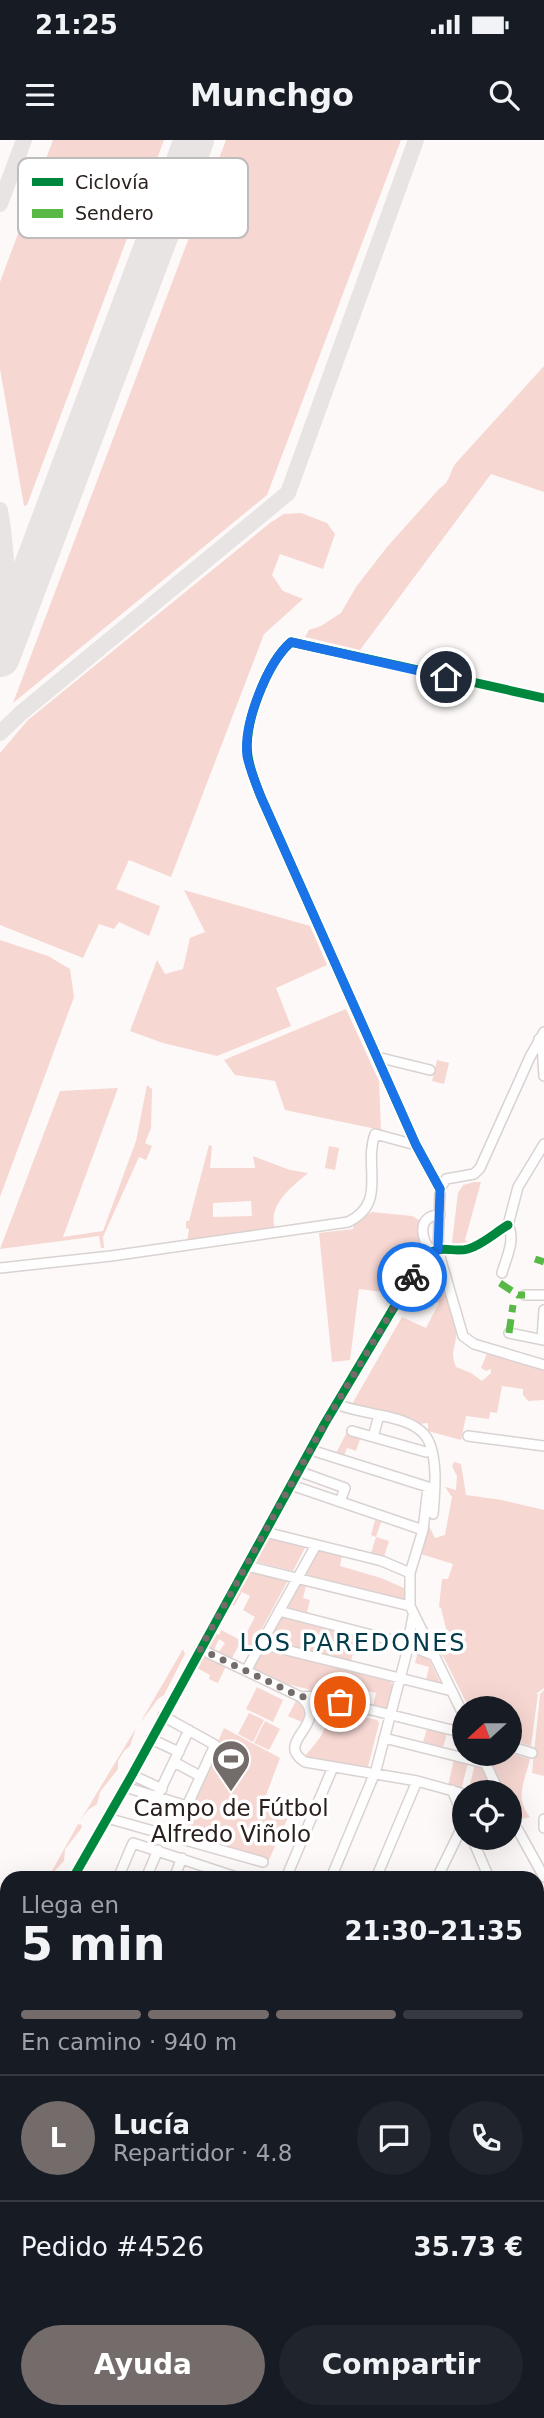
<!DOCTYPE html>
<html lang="es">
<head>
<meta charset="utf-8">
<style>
	:root { --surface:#171b24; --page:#20242c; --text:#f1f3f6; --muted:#9ea1a6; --line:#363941; --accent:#746c6a }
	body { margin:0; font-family:"DejaVu Sans",sans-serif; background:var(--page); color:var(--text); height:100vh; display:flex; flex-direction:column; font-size:26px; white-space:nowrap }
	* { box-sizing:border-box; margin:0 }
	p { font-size:23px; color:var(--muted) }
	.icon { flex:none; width:38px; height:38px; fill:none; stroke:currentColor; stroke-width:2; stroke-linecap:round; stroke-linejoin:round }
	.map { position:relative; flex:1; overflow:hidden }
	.drawer { position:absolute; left:0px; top:1731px; width:544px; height:548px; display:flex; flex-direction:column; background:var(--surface); border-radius:21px 21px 0 0; box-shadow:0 7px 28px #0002 }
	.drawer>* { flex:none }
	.needle { width:46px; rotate:249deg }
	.tools { position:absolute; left:452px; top:1556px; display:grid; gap:14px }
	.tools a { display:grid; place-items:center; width:70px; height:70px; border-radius:50%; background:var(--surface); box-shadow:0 7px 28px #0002; font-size:35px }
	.pin { position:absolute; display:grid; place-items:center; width:60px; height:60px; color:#fff; margin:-30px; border:4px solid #fff; border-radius:50%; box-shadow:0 2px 7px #0007 }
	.courier { position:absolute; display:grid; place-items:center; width:70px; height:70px; margin:-35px; border:5px solid #1a73e8; border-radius:50%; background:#fff; color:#222; box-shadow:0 2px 9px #0007 }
	.overview em { font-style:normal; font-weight:800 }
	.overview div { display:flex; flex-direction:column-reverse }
	.overview { display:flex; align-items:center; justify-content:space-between; height:119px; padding:0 21px }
	h1 { font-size:46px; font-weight:800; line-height:52px }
	.bar { display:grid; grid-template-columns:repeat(4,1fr); gap:10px 7px; align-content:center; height:84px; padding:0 21px }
	.bar i { height:9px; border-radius:5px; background:var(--line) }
	.bar .active { background:var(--accent) }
	.bar p { grid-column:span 4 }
	.line { display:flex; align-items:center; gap:18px; padding:0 21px; border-top:2px solid var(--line) }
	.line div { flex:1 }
	.round { display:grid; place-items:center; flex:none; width:74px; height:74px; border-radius:37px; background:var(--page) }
	.button { display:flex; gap:14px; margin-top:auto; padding:14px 21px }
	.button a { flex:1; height:80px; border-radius:42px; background:var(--accent); color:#fff; font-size:28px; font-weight:800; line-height:80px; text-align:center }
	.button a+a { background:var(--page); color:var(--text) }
	.status { display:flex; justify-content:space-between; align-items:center; height:49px; padding:0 35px; background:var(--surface); direction:ltr }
	.status svg { height:19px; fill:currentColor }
	header { display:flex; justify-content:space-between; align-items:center; height:91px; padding:0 21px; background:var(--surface); font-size:32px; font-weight:800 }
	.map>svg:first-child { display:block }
</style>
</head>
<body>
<div class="status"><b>21:25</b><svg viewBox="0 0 49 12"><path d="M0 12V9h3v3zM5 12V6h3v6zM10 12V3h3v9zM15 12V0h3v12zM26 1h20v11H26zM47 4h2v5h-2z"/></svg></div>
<header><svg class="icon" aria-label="menu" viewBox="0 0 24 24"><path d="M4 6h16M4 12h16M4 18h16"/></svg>Munchgo<svg class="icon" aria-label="search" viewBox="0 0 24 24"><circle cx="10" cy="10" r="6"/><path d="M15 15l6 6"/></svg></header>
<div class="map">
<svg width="544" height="2278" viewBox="0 0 544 2278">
	<rect width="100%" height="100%" fill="#fdf9f8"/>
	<path fill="#f6d7d2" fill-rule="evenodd" d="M53,0H164L27,365L24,366L0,229V142Z
		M226,0H401L267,355L13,563Z
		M544,226V352L491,334L360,510L305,497L309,490L321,486L341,473L356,447L387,407L439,349C452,340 448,334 456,323Z
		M301,373L327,383L335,394L323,429L280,414L272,435L283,451L303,459L264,494L171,737L129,720L116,749L160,766L149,796L119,782L114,789L99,784L83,818L0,785V613L28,580L270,383L284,374Z
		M184,750L310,786L327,825L276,848L291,886L217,916L163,903L130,891L157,820L165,834L183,829L190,798L205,792Z
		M0,800L48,816L70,829L74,857L0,1057Z
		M346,869L379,941L381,990L285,970L275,941L235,935L224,920Z
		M437,920L449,923L444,944L432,941Z
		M147,945L152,949L151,988L145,1003L152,1006L146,1020L139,1017L103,1097L104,1108H101L99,1096L0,1109L60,951L118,948L63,1097L103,1091L136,1001Z
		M209,1005L212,1006L210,1028H255L253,1016L290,1030L308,1033C293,1046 267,1065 275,1088L187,1101L189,1089L186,1088V1081H189ZM251,1061L252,1076L213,1077V1063Z
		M329,1006L339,1008L335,1030L325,1028Z
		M474,1042H481L465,1100L468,1102L454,1104L452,1102L458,1053L463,1045Z
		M372,1072L412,1076L421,1081L418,1093L422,1110L412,1125V1116L417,1112L413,1109L409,1111L395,1107L387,1115L383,1152L359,1149L350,1220L332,1222L319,1093L353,1089L354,1083Z
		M430,1121L435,1122C442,1129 457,1185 456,1196C455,1211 450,1211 456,1227L471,1233L482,1241L491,1233V1229L486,1231L481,1228L488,1211L544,1228V1260L528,1261L523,1255V1249L502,1246L497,1273L490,1272L489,1279L466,1276L461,1300L428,1291V1283L418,1284L407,1277L352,1264L402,1177L426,1188L439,1163L416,1153L421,1144L415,1140L424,1126Z
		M347,1292L361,1296L356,1311L347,1308L343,1318L335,1315Z
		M454,1322L461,1324L466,1355L502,1360L544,1370V1548L536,1554H538L531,1606L509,1599V1568H469L444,1518L429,1502L447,1493L441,1468L439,1467L442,1439H448L453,1424L421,1414L428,1384L435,1398L445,1395L452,1357L445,1347L456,1350L457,1336L452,1326Z
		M375,1380L381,1382L376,1397L389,1401L383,1420L370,1416L376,1397L371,1395Z
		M269,1397L306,1406L293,1431L257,1422L255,1419Z
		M320,1410L342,1415L340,1426L381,1438L406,1449L405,1457L403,1459L307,1435L306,1432Z
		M251,1432L287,1442L252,1507L241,1501L231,1520L218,1513L225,1503L219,1499L214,1510L207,1507L215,1493L219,1495L221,1490L242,1501L255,1477L243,1470L250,1456L242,1452L234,1466L231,1464L248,1433Z
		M302,1445L306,1446L303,1458L310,1460L307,1472L289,1468L288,1464L298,1446Z
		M284,1478L357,1496L351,1521L271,1501L270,1497L280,1479Z
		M183,1509L185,1514L164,1555L158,1559L140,1583Z
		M265,1510L391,1542L393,1546L388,1567L384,1569L373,1566L376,1553L330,1541L327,1554L271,1540L254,1532L253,1528L262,1512Z
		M418,1512L427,1515L440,1542L426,1540L429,1527L415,1523Z
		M207,1517L226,1526L218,1543L209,1539L210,1535L197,1528L201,1519Z
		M257,1547L283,1560L273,1582L246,1569Z
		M544,1550V1636L532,1633L540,1554Z
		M296,1561L303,1565L307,1571L304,1583L288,1576Z
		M324,1567L377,1580L379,1583L368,1627L365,1629L350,1624L349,1626L303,1618C316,1603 332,1588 324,1567Z
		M249,1573L264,1580L253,1602L238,1594Z
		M265,1581L280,1589L269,1610L254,1603Z
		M136,1588L130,1606L124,1611L118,1621V1629L100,1652L97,1664L88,1670L80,1681Z
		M224,1588L280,1618L263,1663L290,1673L269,1720L183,1696L195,1661L192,1660Z
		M427,1589L447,1594L443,1607L423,1602Z
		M509,1613L530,1619C525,1641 514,1657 530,1677L517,1680L509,1663V1652H504L488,1614Z
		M454,1619L468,1623L461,1650L448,1646Z
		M475,1624L483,1628L493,1652H468Z
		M78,1684L82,1685L81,1689L65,1709L64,1721L48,1738Z
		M544,1750V1821L543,1817L537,1816V1754Z
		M544,1825V1848L537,1863V1829Z
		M537,1911L544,1913L538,1984L537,1983Z
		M544,2041V2138L537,2132V2102Z
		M537,2167H544V2238H537Z
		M544,2251V2278H536L537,2252Z
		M451,2272H524V2278H455Z"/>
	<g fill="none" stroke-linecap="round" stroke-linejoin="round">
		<path stroke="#e8e4e4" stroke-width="16" d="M0,64L24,0
			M0,370C8,417 10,461 0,508
			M0,593L21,573L288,353L416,0"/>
		<path stroke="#e8e4e4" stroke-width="40" d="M0,517L194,0"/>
		<defs>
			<path id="minor" d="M544,892L530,917L480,1028L474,1034L446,1039L440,1049L438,1110L463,1196L474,1204L544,1225
				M539,899L542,905L544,936
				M377,917L430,930
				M440,1049L416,1005L261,657C256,644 250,630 248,616C243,584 267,523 291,502L544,558
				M432,1112C420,1099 417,1075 440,1075
				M0,1128L111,1116L348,1082C388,1063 363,1026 375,994L416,1005
				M502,1133C506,1118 516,1100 508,1085L518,1047L544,1004
				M525,1155H544
				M509,1193L544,1200
				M542,1199L544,1170
				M337,1264C350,1270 364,1271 379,1275C394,1278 413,1282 424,1294C439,1311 435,1353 433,1374
				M352,1291L426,1312
				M468,1296L544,1306
				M373,1297L379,1275
				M311,1310L428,1347L423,1390L410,1433V1466L464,1576
				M298,1331L345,1348L340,1362
				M291,1345L423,1390
				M265,1392L382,1421L410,1433
				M247,1426L410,1466
				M279,1471L399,1502H408
				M413,1476L408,1502L411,1506L433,1515
				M262,1504L452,1551
				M200,1509L301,1557C332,1584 272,1601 305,1622L417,1641L464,1654
				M246,1531L316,1405
				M301,1557L315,1556L464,1593
				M384,1598L484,1623
				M151,1599L179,1612
				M509,1606L532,1613
				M481,1614L499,1652
				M174,1622L200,1636
				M132,1635L162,1649
				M125,1647L187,1666L215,1605L163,1576
				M452,1650L464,1678
				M157,1657L189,1590
				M107,1678L263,1722
				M544,1679V1688
				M509,1680L518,1690L544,1737
				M472,1698L489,1738
				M73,1738L132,1635L325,1283L421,1122C439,1100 449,1114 468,1109C482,1105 496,1092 508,1085
				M118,1738L133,1703L239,1738
				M146,1738L158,1710
				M174,1738L182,1718
				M286,1738L333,1627
				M331,1738L376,1630L409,1504
				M376,1738L417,1641
				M437,1738L464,1683
				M0,1771L7,1770
				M537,1875L544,1861
				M537,1903L544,1905
				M537,2057L544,1994
				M0,2074L7,2071
				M537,2141L540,2148L537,2155
				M537,2244H544
				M531,2272V2278"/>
		</defs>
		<use href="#minor" stroke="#d9d2d1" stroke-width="12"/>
		<use href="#minor" stroke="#fffefe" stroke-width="9"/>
		<path stroke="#58b947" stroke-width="7" stroke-dasharray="14 7" stroke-linecap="butt" d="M535,1119L544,1122
			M500,1143L518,1155H525
			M509,1193L513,1165
			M442,2272V2278"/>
		<defs>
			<path id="cycleway" d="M440,1049L416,1005L261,657C256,644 250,630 248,616C243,584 267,523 291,502L544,558
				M73,1738L132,1635L325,1283L421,1122C439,1100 449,1114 468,1109C482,1105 496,1092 508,1085"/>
		</defs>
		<use href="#cycleway" stroke="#fff" stroke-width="13"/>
		<use href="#cycleway" stroke="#00873e" stroke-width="9"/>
	</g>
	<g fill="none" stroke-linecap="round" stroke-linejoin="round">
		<path stroke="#746c6a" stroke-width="7" stroke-dasharray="0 12.6" d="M340,1562L315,1556L301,1557L200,1509L325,1283L412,1137"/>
		<path stroke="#1a73e8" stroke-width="9" d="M412,1137L426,1116L438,1110L440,1049L416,1005L261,657C256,644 250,630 247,616C243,584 267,523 291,502L446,537"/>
	</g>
	<defs>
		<symbol id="stadium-pin" viewBox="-11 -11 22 30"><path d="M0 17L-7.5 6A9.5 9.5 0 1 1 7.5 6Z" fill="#746c6a" stroke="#fff"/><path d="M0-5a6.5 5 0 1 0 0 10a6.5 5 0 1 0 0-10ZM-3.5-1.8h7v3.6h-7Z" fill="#fff"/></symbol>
	</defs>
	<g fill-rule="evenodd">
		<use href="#stadium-pin" x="209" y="1597" width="44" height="60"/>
	</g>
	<g text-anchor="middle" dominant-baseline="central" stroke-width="7" stroke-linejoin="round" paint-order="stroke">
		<g font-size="23" fill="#2a201e" stroke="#fff">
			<text x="231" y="1668">Campo de Fútbol<tspan x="231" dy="26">Alfredo Viñolo</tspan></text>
		</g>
		<g font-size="24" letter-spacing="2" fill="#033b4b" stroke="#fff">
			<text x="353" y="1503">LOS PAREDONES</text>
		</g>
	</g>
	<rect x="18" y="18" width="230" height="80" rx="10" fill="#fff" stroke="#bfbcbc" stroke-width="2"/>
	<rect x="32" y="38" width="31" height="8" fill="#00873e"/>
	<rect x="32" y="69" width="31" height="9" fill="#58b947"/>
	<g font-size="19" fill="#2a201e">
		<text x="75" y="49">Ciclovía</text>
		<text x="75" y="80">Sendero</text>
	</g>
</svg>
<div class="tools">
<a><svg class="needle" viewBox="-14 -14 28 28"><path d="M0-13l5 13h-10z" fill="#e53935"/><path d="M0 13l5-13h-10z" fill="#9ea1a6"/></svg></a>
<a><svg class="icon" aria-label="locate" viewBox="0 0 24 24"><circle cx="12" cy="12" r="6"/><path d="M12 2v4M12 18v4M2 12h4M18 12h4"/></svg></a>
</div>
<div class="pin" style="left:340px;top:1562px;background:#ea580c"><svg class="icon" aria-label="bag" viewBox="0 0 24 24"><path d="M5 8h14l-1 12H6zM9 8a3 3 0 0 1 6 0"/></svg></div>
<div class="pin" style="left:446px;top:537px;background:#1f2937"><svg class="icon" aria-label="home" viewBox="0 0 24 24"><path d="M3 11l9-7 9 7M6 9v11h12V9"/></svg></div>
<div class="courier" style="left:412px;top:1137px"><svg class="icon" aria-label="bike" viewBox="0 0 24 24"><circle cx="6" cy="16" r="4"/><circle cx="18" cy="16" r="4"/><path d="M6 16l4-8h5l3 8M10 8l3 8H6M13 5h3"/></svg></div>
<section class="drawer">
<div class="overview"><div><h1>5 min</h1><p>Llega en</p></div><em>21:30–21:35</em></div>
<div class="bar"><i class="active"></i><i class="active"></i><i class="active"></i><i></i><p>En camino · 940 m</p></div>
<div class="line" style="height:126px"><b class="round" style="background:var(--accent);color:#fff">L</b><div><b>Lucía</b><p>Repartidor · 4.8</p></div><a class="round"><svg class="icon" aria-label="chat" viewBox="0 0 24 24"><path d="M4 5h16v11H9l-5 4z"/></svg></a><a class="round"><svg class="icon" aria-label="phone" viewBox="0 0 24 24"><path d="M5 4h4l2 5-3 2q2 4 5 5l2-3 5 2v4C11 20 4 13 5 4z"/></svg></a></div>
<div class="line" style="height:91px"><div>Pedido #4526</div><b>35.73 €</b></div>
<div class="button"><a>Ayuda</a><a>Compartir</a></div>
</section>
</div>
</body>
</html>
